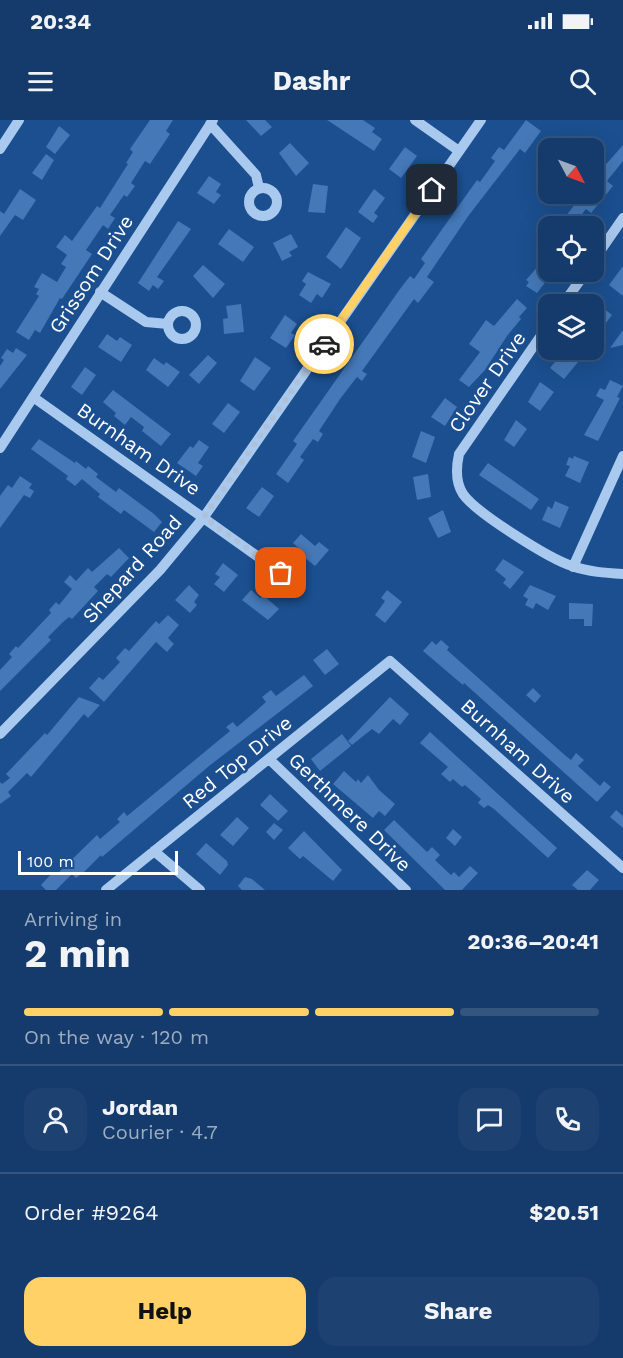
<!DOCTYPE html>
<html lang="en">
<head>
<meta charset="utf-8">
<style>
	:root { --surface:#143b6b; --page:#1d4271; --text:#f1f3f6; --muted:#9dadc1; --line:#33557e; --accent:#ffd166 }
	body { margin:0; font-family:"Work Sans",sans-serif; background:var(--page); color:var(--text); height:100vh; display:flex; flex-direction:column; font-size:22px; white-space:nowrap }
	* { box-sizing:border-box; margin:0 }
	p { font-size:20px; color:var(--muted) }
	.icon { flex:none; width:33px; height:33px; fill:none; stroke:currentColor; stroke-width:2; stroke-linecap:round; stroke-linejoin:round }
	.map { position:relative; height:770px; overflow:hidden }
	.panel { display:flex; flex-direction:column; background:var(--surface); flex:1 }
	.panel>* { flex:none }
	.needle { width:39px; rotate:131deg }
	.fabs { position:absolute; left:538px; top:18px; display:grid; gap:12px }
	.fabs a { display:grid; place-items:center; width:66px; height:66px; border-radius:12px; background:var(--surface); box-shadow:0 6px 24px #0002,0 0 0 2px var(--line); font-size:30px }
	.scale { position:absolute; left:18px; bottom:15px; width:160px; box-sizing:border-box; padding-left:6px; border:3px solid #fff; border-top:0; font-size:16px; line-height:21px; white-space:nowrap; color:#fff; -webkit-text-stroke:4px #1b4f8f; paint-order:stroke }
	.pin { position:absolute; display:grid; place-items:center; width:51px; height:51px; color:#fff; margin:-26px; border-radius:12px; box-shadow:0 3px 9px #0006 }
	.courier { position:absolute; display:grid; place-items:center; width:60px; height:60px; margin:-30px; border:4px solid #ffd166; border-radius:50%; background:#fff; color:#222; box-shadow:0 2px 8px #0007 }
	.overview em { font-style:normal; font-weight:700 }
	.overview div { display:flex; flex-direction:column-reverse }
	.overview { display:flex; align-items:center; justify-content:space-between; height:102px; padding:0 24px }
	h1 { font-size:39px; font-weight:700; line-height:45px }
	.bar { display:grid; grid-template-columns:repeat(4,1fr); gap:9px 6px; align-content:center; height:72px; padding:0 24px }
	.bar i { height:8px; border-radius:4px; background:var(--line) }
	.bar .active { background:var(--accent) }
	.bar p { grid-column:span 4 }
	.line { display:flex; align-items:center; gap:15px; padding:0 24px; border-top:2px solid var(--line) }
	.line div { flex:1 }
	.round { display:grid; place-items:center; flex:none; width:63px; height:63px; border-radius:18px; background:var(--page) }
	.button { display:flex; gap:12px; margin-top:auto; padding:12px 24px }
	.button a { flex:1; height:69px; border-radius:18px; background:var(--accent); color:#111; font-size:24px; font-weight:700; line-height:69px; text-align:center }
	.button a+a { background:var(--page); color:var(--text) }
	.status { display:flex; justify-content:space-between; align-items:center; height:42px; padding:0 30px; background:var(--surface); direction:ltr }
	.status svg { height:16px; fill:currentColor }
	header { display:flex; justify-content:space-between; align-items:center; height:78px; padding:0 24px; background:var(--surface); font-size:27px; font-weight:700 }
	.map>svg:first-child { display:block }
</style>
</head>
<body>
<div class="status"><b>20:34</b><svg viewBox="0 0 49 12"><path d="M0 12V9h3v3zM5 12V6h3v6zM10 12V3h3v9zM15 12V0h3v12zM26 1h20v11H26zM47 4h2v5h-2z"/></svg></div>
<header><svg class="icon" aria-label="menu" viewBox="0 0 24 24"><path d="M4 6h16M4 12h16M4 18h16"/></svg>Dashr<svg class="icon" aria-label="search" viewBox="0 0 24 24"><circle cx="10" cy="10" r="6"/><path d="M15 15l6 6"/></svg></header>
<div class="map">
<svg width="623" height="770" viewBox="0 0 623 770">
	<rect width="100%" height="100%" fill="#1b4f8f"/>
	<path fill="#4478b7" d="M150,0H173L166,11L170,14L150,44L145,41L131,63L135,66L127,77L124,75L110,95L115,98L108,109L103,105L86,130L92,134L62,179L60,178L40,213L35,210L29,220L16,212L39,176L36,174L39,169L34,167L42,153L57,162L66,147L61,144L67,135L56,127L65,115L72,121L97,86L100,88L128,44L126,43L133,32L130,29Z
		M246,0H265L272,7L261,16Z
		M327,0H363L375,8L372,12L382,19L374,31Z
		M526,0L541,11L525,33L520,29L469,95L427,157L434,162L418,183L414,179L362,251L367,254L362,261L357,257L340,279L319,311L323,314L318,322L313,319L300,337L304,340L288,363L276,354L297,324L293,321L400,169L410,156L414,159L425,143L421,139L477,60L480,62L495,41L491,38L499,27L504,30Z
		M59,6L70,15L55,34L46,27Z
		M290,23L309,43L296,56L279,33Z
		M623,25V41L607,61L613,66L591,93L586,89L573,106H558L576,83L572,79L576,74H594V58Z
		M405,27L417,36L401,58L389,49Z
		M46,34L54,40L42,60L32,53Z
		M209,56L221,64L216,72L221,75L214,84L197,73Z
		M313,64L328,66L325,93L308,92Z
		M20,69L36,80L23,100L15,95L0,116V91L4,94Z
		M374,69L385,78L374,93L378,96L373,103L358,92Z
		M178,101L191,109L157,157L164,161L158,169L153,165L149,171L138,163Z
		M346,107L361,118L341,149L326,137Z
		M229,109L254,127L243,142L218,124Z
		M291,114L298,127L289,132L292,136L282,141L273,123Z
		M549,134V152H553L537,173L526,166L529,162L526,160Z
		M203,145L225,164L213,178L193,156Z
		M623,146V176L609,165Z
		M308,152L331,164L322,178L317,174L311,183L299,175L306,164L302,161Z
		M517,179L527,188L519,197L521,199L507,216L485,250L469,267L459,260L480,232L469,224L486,200L494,206Z
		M594,181L612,195L594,218Z
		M241,184L244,212L224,214L223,199L228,198L226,186Z
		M285,195L297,204L291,213L295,215L286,228L270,218Z
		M623,210V225L610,228Z
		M107,214L117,221L120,217L132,225L121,242L98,227Z
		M16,228L27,235L0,269V246L4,240L1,238L7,229L13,233Z
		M565,230H575L583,236L564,259L550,248Z
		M208,235L217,243L199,264L189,255Z
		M255,237L271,248L254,271L240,261Z
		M154,238L164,245L166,242L180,252L168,267L146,250Z
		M85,247L96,255L82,275L71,267Z
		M610,260L623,266L617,277L620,278L598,321L584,315L604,280L596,276L600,268L605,270Z
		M540,262L554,272L540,291L528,282Z
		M113,270L171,314L161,326L142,311L144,307L131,297L125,305L114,296L116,293L103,282Z
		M445,278L457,287L445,306L431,297Z
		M228,283L240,292L224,313L212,304Z
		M516,300L527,309L514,327L504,320Z
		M421,311L435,317L426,343L412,337Z
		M39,319L75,343L76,341L86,349L88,346L98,354L96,357L116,372L119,368L154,394L162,402L154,412L124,390L121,394L98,377L100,374L82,359L75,366L66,359L68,356L31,329Z
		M199,320L209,327L198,343L203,346L196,356L177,343L190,326L193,328Z
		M574,336L589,342L580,363L565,356L570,346L566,345L569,337L573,339Z
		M488,343L539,379L531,390L479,355Z
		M428,354L431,377L417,380L413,357Z
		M20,356L32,364L29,368L34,371L30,378L24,375L0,408V376L8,365L12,368Z
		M262,367L274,376L259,397L246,388Z
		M555,381L569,387L560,408L542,400L548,386L552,389Z
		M443,390L451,412L438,418L428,398Z
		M301,414L315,426L319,422L329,430L315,446L300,434L302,431L293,423Z
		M119,428L129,438L111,457L107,454L94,467L98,471L72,499L69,497L62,503L48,517L51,520L0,571V550L12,537L9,534L16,526L18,528L51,493L49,490L56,482L59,485L72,469L64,462L70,455L76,461L88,448L92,452Z
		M503,439L524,452L510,469L503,463L506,459L495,450Z
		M223,443L238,455L224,472L214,464L220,457L215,454Z
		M189,465L199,475L194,482L197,485L190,493L175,480Z
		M530,465L556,476L548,490L536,483L533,489L525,485L528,479L523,476Z
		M251,470L260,478L263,475L279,489L268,500L242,480Z
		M387,470L402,482L385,503L375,495L385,481L381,478Z
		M569,483L593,484L592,506H584V499H569Z
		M168,495L179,505L168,518L174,524L167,532L156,522L104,582L89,568L99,557L103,560L120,542L116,538L125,528L129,531L156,501L159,504Z
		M441,520L449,527L447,530L567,637L571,640L576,633L584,640L578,646L600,666L604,661L611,667L597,682L464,563L463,565L423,531L432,521L436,525Z
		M327,529L339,544L325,555L313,540Z
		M304,555L313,566L209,646L102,737L101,735L84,752L76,758L72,754L56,770H46L41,765L53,752L56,755L97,715L100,719L120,702L117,699L124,692L127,696L138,687L230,611L226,607L233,602L237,607L256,591L266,582L262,577L271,570L276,576Z
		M533,568L541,576L535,583L526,575Z
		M79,577L100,585L88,598L84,594L31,657L27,653L8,672L11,676L0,684V662L2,664L10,658L6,654L45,613L47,615Z
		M390,577L409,594L400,605L393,599L379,614L372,609L352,625L348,621Z
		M430,612L557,728L548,738L494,689L488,685L484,688L478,683L481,679L465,665L462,667L453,659L450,662L441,654L448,647L420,623Z
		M342,614L351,626L320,651L311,639Z
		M344,651L356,662L358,659L361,663L368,655L379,670L395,684L385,696L379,691L373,698L333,664Z
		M270,674L288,691L278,701L260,685Z
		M616,690L623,696V708L610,697Z
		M237,697L249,708L233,726L220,715Z
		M394,700L427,732L432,727L440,735L435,740L451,755L454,752L459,757L470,746L478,753L462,770H445L384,710Z
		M274,703L283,710L274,720L266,712Z
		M453,709L462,717L455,726L446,718Z
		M304,711L342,750L333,761L303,736L300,739L288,728Z
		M206,723L227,741L228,745L220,755L196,734Z
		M587,750L599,760L590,770H578L572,765Z
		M245,757L252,759L265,770H242L238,766Z"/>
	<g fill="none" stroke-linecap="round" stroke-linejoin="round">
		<path stroke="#a9c9ee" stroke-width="10" d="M415,0L459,31
			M210,4L256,55L259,68
			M0,29L19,0
			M249 82a14 14 0 1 1 28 0a14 14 0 1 1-28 0Z
			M594,140L623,98
			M100,172L146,202L168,204
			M563,184L586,152
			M168 205a14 14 0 1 1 28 0a14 14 0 1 1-28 0Z
			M549,204L459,334C456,348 455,362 463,374C476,393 550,439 572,446C589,452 606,453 623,454
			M33,277L281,453
			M0,328L213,0
			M573,447L623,336
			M0,614L160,450L204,397L481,0
			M269,639L406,770
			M154,731L200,770
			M106,770L390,541L623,748"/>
	</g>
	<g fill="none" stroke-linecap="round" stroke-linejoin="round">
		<path stroke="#afc1d8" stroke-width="6" stroke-dasharray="0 10.8" d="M281,453L204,397L324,224"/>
		<path stroke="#ffd166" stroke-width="8" d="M324,224L432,70"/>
	</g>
	<g text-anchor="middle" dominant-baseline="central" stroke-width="5" stroke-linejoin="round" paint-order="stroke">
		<g font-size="20" fill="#fff" stroke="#1b4f8f">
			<text transform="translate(91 154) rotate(-57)">Grissom Drive</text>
			<text transform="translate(487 262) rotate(-55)">Clover Drive</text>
			<text transform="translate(139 329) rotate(35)">Burnham Drive</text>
			<text transform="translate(132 449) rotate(-48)">Shepard Road</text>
			<text transform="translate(518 631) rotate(42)">Burnham Drive</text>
			<text transform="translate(237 642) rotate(-39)">Red Top Drive</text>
			<text transform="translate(350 692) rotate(44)">Gerthmere Drive</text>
		</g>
	</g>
</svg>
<div class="fabs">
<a><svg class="needle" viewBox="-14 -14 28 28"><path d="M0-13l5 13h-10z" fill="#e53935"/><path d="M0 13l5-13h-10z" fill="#9dadc1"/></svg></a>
<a><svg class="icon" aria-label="locate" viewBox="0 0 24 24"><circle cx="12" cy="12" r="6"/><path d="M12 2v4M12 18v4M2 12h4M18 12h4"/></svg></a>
<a><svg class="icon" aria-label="layers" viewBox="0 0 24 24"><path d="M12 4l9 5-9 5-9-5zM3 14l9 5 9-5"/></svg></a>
</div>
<div class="scale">100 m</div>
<div class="pin" style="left:281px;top:453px;background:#ea580c"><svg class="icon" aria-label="bag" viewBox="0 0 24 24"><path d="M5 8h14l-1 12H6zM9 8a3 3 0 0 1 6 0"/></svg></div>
<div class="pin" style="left:432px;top:70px;background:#1f2937"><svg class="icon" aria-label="home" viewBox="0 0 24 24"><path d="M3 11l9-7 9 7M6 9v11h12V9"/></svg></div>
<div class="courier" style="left:324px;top:224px"><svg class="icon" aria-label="car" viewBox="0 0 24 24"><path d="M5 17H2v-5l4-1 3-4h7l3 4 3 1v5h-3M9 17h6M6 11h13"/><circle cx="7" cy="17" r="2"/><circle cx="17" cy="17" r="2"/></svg></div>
</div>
<section class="panel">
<div class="overview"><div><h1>2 min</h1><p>Arriving in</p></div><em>20:36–20:41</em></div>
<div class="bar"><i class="active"></i><i class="active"></i><i class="active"></i><i></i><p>On the way · 120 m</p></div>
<div class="line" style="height:108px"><a class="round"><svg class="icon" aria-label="person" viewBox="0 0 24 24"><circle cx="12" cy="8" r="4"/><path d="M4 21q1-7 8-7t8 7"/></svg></a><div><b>Jordan</b><p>Courier · 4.7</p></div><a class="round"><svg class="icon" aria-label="chat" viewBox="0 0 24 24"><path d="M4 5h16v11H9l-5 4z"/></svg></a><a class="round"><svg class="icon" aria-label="phone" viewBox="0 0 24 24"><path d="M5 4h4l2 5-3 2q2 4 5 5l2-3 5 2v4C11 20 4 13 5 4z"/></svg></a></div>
<div class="line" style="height:78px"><div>Order #9264</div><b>$20.51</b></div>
<div class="button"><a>Help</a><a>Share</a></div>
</section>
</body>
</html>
